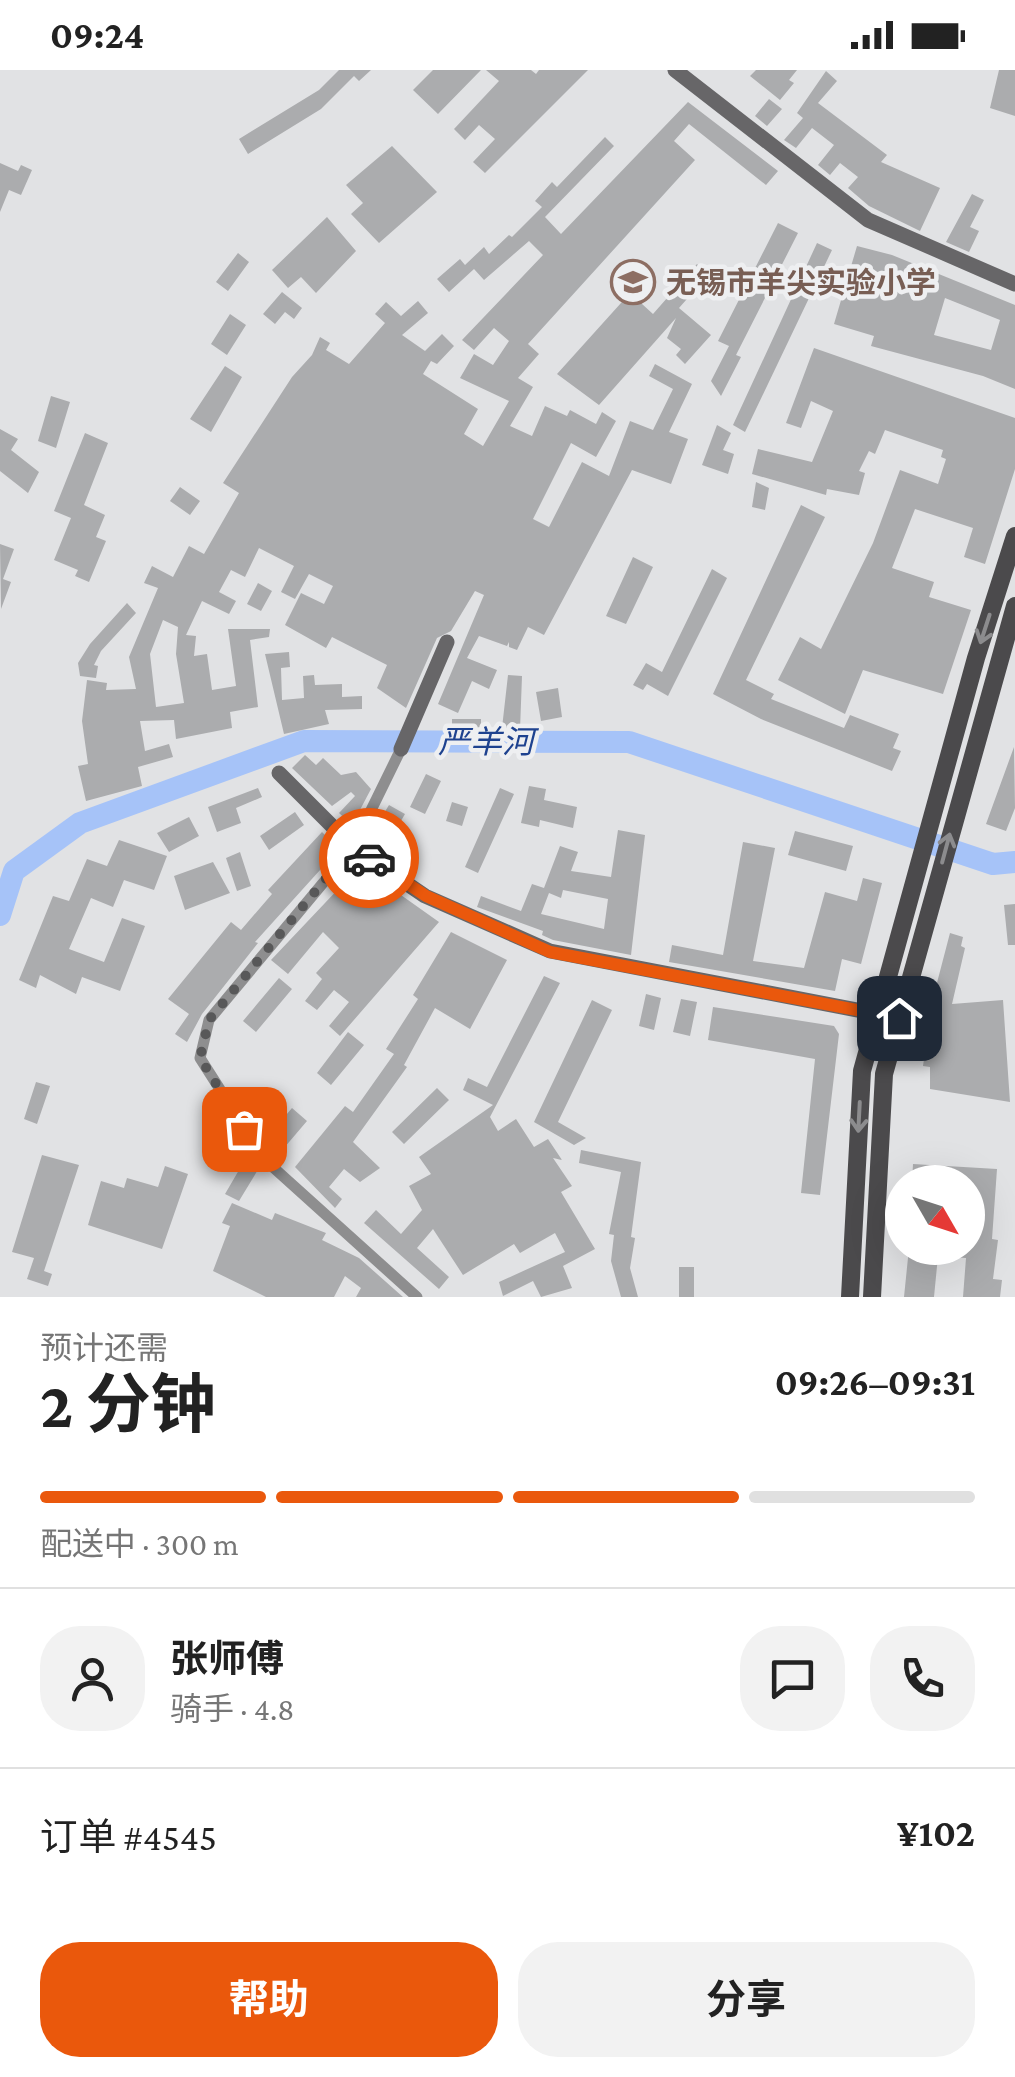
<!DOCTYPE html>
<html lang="zh">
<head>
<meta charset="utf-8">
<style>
	:root { --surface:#fff; --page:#f2f2f2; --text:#222; --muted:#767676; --line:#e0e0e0; --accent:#ea580c }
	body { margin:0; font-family:"Crimson Pro","Noto Sans SC",serif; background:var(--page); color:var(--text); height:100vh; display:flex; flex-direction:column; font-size:38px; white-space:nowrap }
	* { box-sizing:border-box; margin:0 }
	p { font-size:32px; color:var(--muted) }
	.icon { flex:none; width:55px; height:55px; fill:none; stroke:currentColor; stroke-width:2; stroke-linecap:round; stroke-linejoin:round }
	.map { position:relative; height:1227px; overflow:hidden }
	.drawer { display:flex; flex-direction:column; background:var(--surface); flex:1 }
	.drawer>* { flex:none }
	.needle { width:65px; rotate:129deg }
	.buttons { position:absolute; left:885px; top:1095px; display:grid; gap:20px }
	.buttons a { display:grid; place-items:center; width:100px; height:100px; border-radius:50%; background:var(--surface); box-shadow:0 10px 40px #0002; font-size:50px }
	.pin { position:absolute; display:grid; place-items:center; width:85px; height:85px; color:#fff; margin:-42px; border-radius:20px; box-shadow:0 5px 15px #0006 }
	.courier { position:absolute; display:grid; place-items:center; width:100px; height:100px; margin:-50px; border:8px solid #ea580c; border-radius:50%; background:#fff; color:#222; box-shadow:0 2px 12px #0007 }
	.headline em { font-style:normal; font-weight:700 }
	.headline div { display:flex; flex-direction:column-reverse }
	.headline { display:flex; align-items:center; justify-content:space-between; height:170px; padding:0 40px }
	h1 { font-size:65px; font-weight:700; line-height:75px }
	.bar { display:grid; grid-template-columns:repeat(4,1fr); gap:15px 10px; align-content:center; height:120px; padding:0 40px }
	.bar i { height:12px; border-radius:8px; background:var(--line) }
	.bar .selected { background:var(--accent) }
	.bar p { grid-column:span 4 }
	.line { display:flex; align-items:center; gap:25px; padding:0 40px; border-top:2px solid var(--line) }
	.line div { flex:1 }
	.round { display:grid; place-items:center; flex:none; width:105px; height:105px; border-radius:40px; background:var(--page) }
	.cta { display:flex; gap:20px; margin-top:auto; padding:20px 40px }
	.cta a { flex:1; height:115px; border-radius:40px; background:var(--accent); color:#fff; font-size:40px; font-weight:700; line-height:115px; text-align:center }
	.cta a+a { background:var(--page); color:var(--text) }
	.status { display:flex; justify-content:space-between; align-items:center; height:70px; padding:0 50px; background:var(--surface); direction:ltr }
	.status svg { height:28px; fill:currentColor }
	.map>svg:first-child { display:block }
</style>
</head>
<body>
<div class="status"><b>09:24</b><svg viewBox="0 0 49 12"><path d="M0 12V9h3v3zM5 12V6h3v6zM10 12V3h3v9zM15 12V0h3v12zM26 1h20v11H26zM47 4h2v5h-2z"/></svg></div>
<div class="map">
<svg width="1015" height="1227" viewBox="0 0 1015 1227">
	<rect width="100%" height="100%" fill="#e1e2e4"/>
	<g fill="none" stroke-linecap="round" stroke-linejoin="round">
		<path stroke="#a6c3f8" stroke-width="22" d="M0,845L14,801L80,753L304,671L629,672L993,794L1015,792"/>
	</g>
	<path fill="#abacae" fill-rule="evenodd" d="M339,0H371L359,11L354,6L321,39L248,84L239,69L319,20Z
		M433,0H481L438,44L413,20Z
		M486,0H531L536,4L539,0H588L485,103L473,92L495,69L479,55L465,70L454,59L499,11Z
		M756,0H797L789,10L794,13L780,30L750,6Z
		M999,0H1015V46L990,38Z
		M826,1L837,11L818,33L887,85L881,92L940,118L920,161L869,136L848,118L858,107L840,93L830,105L818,95L834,75L812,58L796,78L784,70L803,48L797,43Z
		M769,29L782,39L767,56L755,46Z
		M688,32L778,101L766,115L689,54L674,71L695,90L528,274L539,284L518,308L533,317L510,356L532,366L545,336L567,346L570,340L596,354L602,342L616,351L596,387L571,373L533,449L549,457L582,392L609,406L630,351L653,360L673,319L649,306L655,294L692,314L669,362L688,369L671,414L632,400L544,565L528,557L517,580L509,577V572L507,576L479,566L467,588L497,600L489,619L472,611L458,643L438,634L484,525L475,521L451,561L437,568L406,638L377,618L387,595L332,567L326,578L285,555L301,523L324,534L333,516L309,504L295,529L281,522L294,496L259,478L245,507L231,500L219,522L236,531L229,544L202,531L186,565L196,566L194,586L207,584L212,620L236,616L228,559H270L269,567L250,570L258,637L230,642L232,658L176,669L174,650L140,651L145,681L169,674L173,687L138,697L142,716L86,731L78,696L88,694L82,651L87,610L107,613L106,620L136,619L129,587L158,518L144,513L152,496L173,507L189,476L204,484L239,423L223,413L292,307L312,285L320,267L330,273L326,280L349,294L385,253L375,244L386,232L401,246L418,231L428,243L402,265L425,281L442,264L454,276L437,294L431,291L423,304L478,339L464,364L483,376L509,331L460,308L474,284L493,295L509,271L494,258L474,280L462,270L543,185L529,171L484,210L474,199L449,222L437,209L460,189L465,195L484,177L489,184L509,165L512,167L542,137L535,131L552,112L557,117L605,67L614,76L545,147L561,164ZM163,550L178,557L176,584L184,633L156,637L150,584Z
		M392,76L437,122L379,173L351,144L363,133L346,115Z
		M0,93L18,101L21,95L32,100L21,125L9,120L0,142Z
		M972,124L984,130L970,157L979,161L969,182L946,172Z
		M327,147L356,181L316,223L301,207L288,218L272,200Z
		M778,153L798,163L736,285L741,287L721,326L711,311L729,276L718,271Z
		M817,173L832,180L745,362L733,355Z
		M857,176L892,185L1015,235V319L983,306L871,276L874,266L834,254ZM945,228L1000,250L991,280L934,265Z
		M238,183L249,192L228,221L216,212Z
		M697,194L709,204L679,238L711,265L685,294L676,285L681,279L667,268L676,248L599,335L557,304L630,223L653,244Z
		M282,222L302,238L294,249L285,242L275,254L263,244Z
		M230,244L246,255L227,285L211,274Z
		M814,278L1015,348V399L985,494L964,487L973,458L915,439L892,498L934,512L929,527L971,540L943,624L863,600L845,644L778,610L800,567L821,579L873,473L900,400L938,414L946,389L941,387L943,380L885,360L875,384L869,381L859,401L865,403L859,425L827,419L826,425L752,404L758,379L812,392L833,341L811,331L801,358L786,353Z
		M225,296L242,307L211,362L190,349Z
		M51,326L70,332L56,378L38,371Z
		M717,355L731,363L723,380L734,384L728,404L702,395Z
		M0,359L18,369L11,380L39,402L28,423L0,401Z
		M85,363L108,373L84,435L105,445L96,467L106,471L89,512L75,506L78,500L54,490L71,448L54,441Z
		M756,412L769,418L765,440L752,437Z
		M180,417L200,431L190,445L170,431Z
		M801,435L825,447L746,610L774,624L771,629L844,658L850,645L899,664L893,678L901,681L892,701L761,649L713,624Z
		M0,474L14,479L3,509L11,512L1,539Z
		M633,487L653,497L626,554L606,546Z
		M712,499L727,508L668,626L647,614L643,620L633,615L646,593L662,602Z
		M258,513L272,521L261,541L247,534Z
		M127,533L136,543L101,581L94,595L98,596L96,608L80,606L78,593L90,574Z
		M289,582L290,597L281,598L282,630L304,628L303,606L314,605L315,615L342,614V627L362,626V639L325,640L329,654L284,664L265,584Z
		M508,605L522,606L520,660L502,658Z
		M558,618L562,647L541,651L536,622Z
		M452,649H481V660H452Z
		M1014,677L1015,738L1006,761L986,754Z
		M305,685L316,695L323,688L341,705L356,702L371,719L352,755L339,743L355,726L351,722L332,736L292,698Z
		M426,704L441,711L425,744L410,737Z
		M529,716L546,719L544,730L577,737L573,758L540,750L539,757L521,753Z
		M258,718L262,727L236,738L241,753L217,762L208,737Z
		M500,718L514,724L478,803L465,797Z
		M452,732L468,737L462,756L446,751Z
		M389,735L405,744L391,768L418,784L409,799L375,778L372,763Z
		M295,742L304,755L269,780L260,766Z
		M189,747L199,766L169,782L157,763Z
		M618,760L645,765L631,885L553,870L542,865L543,861L477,837L481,826L521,841L532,814L544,818L560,776L578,782L571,801L611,807ZM563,820L608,829L604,859L541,844L549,823L561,828Z
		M795,761L853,776L846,801L788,785Z
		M322,762L339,779L255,872L258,873L202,944L187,972L175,964L189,944L168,929L231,852L241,860L272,824L268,820Z
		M119,770L167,786L154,820L124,810L113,837L91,828L69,879L104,892L122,848L145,856L120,921L82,907L76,924L40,905L36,918L19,910L53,826L69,831L87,789L107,796Z
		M743,772L775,778L753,891L804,898L825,822L857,831L863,808L882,813L861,894L842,889L835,921L669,892L672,875L723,885Z
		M240,782L251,816L237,821L226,788Z
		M213,792L230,823L185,840L174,806Z
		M360,796L439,852L340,966L329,956L349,932L334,920L317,940L305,931L322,909L316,903L339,878L323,862L288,904L271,890Z
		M1015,834V875H1008L1004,835Z
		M451,862L507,890L470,959L435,938L404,995L407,997L353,1072L380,1098L360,1112L344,1099L329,1117L342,1129L335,1138L295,1097L345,1036L353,1042L394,984L386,979L418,929L413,925Z
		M950,863L963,867L961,876L965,878L952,934L1003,930L1010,1032L930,1019V997L923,996L933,928Z
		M544,906L560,913L490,1047L498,1061L516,1049L534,1077L548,1069L562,1090L553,1088L572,1116L561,1122L595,1179L563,1196L572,1218L541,1227L533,1211L503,1226L499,1212L565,1182L555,1163L520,1183L514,1174L463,1205L433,1159L417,1178L449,1207L439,1219L364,1153L376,1140L401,1164L422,1140L409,1116L431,1104L419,1087L493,1035L463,1020L468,1008L487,1017Z
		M279,908L292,919L256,962L243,951Z
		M646,924L661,928L654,960L639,956Z
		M681,929L697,932L690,966L673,962Z
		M592,930L612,940L558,1052L586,1068L574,1075L534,1052Z
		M713,937L834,956L839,964L820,1125L801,1123L815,989L708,970Z
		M348,962L364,975L331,1015L317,1003Z
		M36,1012L50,1016L37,1054L24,1049Z
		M437,1018L449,1030L404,1074L392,1062Z
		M292,1038L307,1051L278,1085L264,1071Z
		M581,1080L641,1092L631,1167L635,1168L630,1198L638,1227H621L611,1191L614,1165L609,1164L621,1102L579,1093Z
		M42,1085L79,1095L44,1201L52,1204L48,1216L27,1209L34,1188L12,1182Z
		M246,1088L259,1098L239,1131L225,1124Z
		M913,1094L997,1099L992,1169L998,1170L993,1209L1002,1210L1000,1227H963L966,1188L938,1186L934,1227H904L909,1178H968L970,1158L969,1112H912Z
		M165,1096L188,1104L162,1179L88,1155L101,1111L124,1118L127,1108L158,1117Z
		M232,1133L272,1150L275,1143L326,1163L322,1170L359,1188L403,1227H356L361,1218L345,1206L334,1227H266L213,1201L230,1156L222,1153Z
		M679,1197H694V1227H679Z"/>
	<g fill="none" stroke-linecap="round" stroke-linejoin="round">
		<path stroke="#8e8e8f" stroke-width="11" d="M401,679L353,777L209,950L200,988L265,1090L417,1227"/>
		<path stroke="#676668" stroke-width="15" d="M675,0L868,150L1015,214
			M401,679L447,572
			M279,703L353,777L425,826L550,881L899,948"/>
		<path stroke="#4b4a4c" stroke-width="18" d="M850,1227L862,1001L976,588L1015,466
			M872,1227L884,1004L1015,536"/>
	</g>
	<defs><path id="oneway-shaft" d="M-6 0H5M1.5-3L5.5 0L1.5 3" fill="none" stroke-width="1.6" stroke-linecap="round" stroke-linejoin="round" transform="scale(2.5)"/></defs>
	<g stroke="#8c8c8e">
		<use href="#oneway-shaft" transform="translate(985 559) rotate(108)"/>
		<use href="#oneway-shaft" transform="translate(946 778) rotate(-75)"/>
		<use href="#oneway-shaft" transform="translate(859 1047) rotate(93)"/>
	</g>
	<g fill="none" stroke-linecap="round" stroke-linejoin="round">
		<path stroke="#585859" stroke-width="10" stroke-dasharray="0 18" d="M244,1059L200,988L209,950L352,777L369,788"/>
		<path stroke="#ea580c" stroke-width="12" d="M369,788L426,826L550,882L899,948"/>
	</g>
	<defs>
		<symbol id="school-ring" viewBox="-11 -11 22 22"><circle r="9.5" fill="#eeeff1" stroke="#8d6e63" stroke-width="1.5"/><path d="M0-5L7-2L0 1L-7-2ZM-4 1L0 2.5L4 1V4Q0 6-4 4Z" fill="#8d6e63"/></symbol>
	</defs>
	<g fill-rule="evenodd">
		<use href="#school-ring" x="608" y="187" width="50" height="50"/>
	</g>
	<g text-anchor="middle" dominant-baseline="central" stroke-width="9" stroke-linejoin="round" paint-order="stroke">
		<g font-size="30" font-weight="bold" fill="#785e54" stroke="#eeeff1" text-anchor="start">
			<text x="666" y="212">无锡市羊尖实验小学</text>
		</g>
		<g font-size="32" font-style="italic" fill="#1e428f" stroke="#eeeff1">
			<text x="486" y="672">严羊河</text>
		</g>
	</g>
</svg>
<div class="buttons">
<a><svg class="needle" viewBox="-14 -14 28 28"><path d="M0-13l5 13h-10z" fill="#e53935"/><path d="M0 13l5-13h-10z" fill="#767676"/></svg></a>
</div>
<div class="pin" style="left:244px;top:1059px;background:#ea580c"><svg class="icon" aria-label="bag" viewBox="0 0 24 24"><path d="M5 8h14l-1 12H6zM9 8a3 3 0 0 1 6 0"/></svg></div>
<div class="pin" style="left:899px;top:948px;background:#1f2937"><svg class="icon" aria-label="home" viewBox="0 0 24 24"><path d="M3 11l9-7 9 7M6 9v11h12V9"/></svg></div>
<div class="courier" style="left:369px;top:788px"><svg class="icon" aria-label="car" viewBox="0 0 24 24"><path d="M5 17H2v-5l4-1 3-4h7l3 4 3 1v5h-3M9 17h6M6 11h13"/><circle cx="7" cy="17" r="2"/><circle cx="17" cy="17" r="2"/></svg></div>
</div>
<section class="drawer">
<div class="headline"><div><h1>2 分钟</h1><p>预计还需</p></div><em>09:26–09:31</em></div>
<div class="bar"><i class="selected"></i><i class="selected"></i><i class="selected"></i><i></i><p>配送中 · 300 m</p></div>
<div class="line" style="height:180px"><a class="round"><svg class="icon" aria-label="person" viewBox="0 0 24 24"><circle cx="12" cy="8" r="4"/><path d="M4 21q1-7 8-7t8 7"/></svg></a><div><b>张师傅</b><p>骑手 · 4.8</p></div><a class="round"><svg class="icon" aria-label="chat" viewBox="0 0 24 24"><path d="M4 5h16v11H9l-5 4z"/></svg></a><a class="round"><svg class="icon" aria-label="phone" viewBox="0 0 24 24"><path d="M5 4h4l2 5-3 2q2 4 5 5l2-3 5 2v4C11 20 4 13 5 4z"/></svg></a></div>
<div class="line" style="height:130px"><div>订单 #4545</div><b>¥102</b></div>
<div class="cta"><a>帮助</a><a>分享</a></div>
</section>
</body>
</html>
